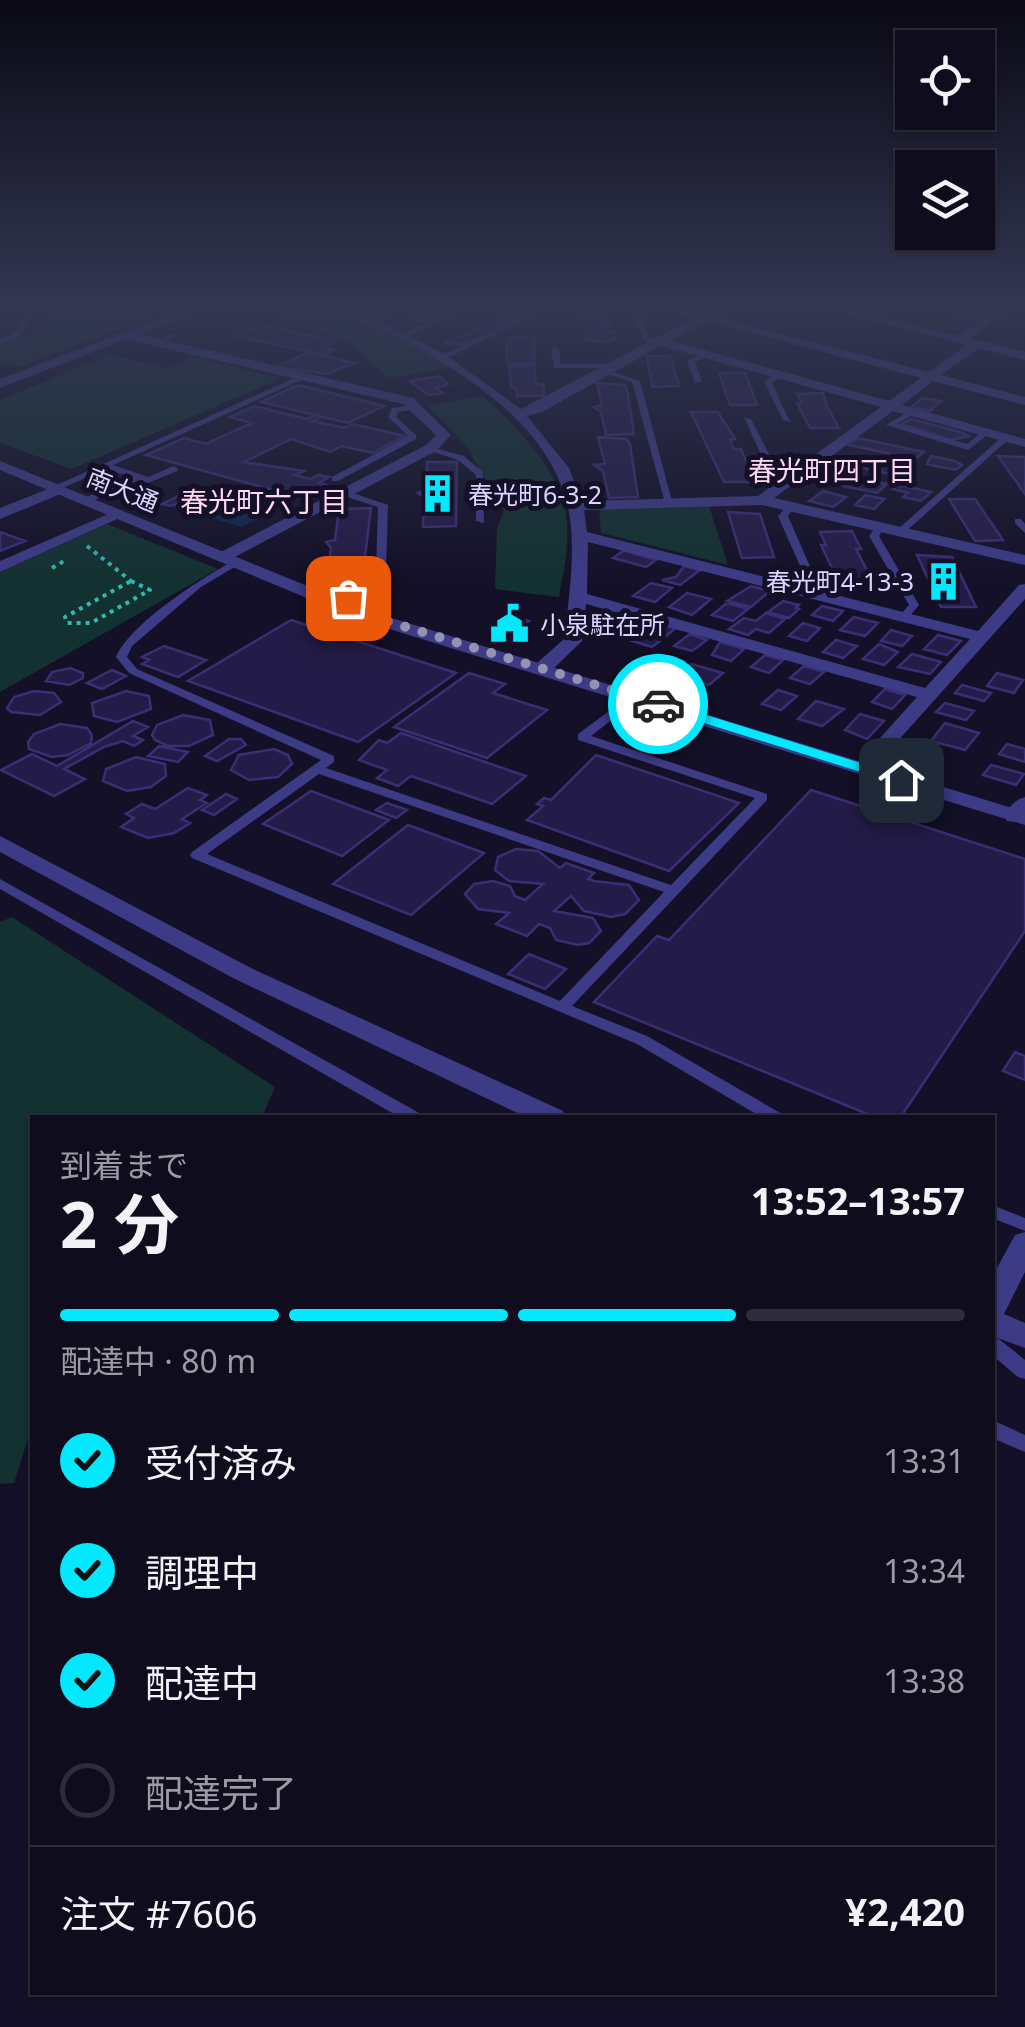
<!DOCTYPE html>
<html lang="ja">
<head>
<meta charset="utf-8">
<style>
	:root { --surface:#0e0c1d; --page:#1c1a2a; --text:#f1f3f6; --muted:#9b9ba4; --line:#2e2c3b; --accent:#04e8fd }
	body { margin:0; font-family:"Noto Sans","Noto Sans JP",sans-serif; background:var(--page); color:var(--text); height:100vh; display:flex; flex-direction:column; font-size:38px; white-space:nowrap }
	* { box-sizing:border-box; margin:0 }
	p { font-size:32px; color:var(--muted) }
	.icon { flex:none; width:55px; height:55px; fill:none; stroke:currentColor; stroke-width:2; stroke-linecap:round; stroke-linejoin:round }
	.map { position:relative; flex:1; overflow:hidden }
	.sheet { position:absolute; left:30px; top:1115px; width:965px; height:880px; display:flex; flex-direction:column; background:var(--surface); border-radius:0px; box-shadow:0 2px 8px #0004,0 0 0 2px var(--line) }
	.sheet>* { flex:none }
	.tools { position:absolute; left:895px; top:30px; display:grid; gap:20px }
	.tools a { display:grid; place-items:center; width:100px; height:100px; border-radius:0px; background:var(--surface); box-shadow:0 2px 8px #0004,0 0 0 2px var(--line); font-size:50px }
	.pin { position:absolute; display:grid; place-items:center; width:85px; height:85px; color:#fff; margin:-42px; border-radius:20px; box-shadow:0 5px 15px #0006 }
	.courier { position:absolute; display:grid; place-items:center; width:100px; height:100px; margin:-50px; border:8px solid #04e8fd; border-radius:50%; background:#fff; color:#222; box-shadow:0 2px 12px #0007 }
	.headline em { font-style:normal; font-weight:700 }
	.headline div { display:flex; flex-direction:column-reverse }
	.headline { display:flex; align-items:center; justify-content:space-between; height:170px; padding:0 30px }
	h1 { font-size:65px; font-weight:700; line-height:75px }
	.bar { display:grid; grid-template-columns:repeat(4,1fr); gap:15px 10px; align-content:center; height:120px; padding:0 30px }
	.bar i { height:12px; border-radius:8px; background:var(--line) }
	.bar .on { background:var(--accent) }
	.bar p { grid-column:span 4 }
	.line { display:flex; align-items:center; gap:25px; padding:0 30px; border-top:2px solid var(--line) }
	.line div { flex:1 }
	ol { padding:0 30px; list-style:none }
	li { display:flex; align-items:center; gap:30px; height:110px }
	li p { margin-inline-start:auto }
	li .icon { padding:10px; border-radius:50%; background:var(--accent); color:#111; stroke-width:4 }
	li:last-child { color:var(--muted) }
	li i { width:55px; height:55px; border:5px solid var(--line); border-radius:50% }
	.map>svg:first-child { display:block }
</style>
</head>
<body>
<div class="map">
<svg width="1025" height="2027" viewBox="0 0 1025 2027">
	<rect width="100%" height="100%" fill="#131027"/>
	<path fill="#133130" d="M53,304H176L183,306L18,367L0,362V343L33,333Z
		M314,304L364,321L443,358L448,368L389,378L350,343L238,305Z
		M110,355L168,368L193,357L281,378L72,469L0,443V400Z
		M482,396C514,424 557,467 565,510C571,539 564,569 559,597L495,589L497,528L504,511L465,444L428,406Z
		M709,506L728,565L601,533L599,509Z
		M107,524L218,569L0,692V572Z
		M12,917L275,1087L262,1117L32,1118V1426L14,1483L0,1484V922Z"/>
	<path fill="#0f274c" d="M202,491L273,511L242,527L171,506Z"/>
	<path fill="#241c48" stroke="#3b2e74" stroke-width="2.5" d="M446,304H467L424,322L410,319Z
		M925,304H936L990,313L985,317L919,308Z
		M599,308L610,315L602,316L612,326H604L606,332H614L616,338L608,342L587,340L585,331H588L579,310Z
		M513,313L525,315L466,344H443Z
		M262,325L336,341L324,347L336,349L323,355L236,336Z
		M535,336L534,364H508L506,344L511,343L510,337Z
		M309,352L354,363L327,374L275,367Z
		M646,356H671L679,386L653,387Z
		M509,366H534L536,384H543L544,396H517V389L511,387Z
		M719,373H745L757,405H730Z
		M439,376L448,384L436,388L443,393L428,395L410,381Z
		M597,383L624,385L627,389L634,434L606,435L601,412L594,407L602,405Z
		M298,385L384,406L348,423L261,402Z
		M823,393L827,406L839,428H810L797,403H802L797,394Z
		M923,398L941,401L930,411L911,407Z
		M254,406L307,419L316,415L322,417L313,421L344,428L353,424L405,436L373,453L342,446L330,452L291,439L244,462L304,471L295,475L310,479L318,475L329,477L319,483L333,487L309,500L146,455L184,438L206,444L252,423L230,417Z
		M691,412H718L735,439L730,440L734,449H741L755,482H724Z
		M911,419L960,432L969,436L951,440L901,424Z
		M598,437L626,439L630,444L638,497L609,498L603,471L594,465L605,464Z
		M858,438L924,452L915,459L849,445Z
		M931,456L955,461L962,465L955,470L927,464Z
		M998,456L1025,457V494Z
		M869,461L907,469L898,476L867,469L863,467Z
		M427,462H457L456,526L423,527L424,497L418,493L427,490Z
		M817,468L843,474L834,481L809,475Z
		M854,477L887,484L877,493L844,486Z
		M899,485L931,492L921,501L903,497L908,493L893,489Z
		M193,489L202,491L171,506L162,504Z
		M823,491L846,497L833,507L809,501Z
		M865,495L884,499L874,509L855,505Z
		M949,499H975L1003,540L975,541Z
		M371,508L362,581L327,582L331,548L326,542L335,540L339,509Z
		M728,512L760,514L774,557L742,558Z
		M852,531L861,549H856L872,580L838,581L821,545H826L820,532Z
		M0,532L25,541L0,551Z
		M625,550L635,554L656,560L646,567L613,558Z
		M917,555L952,557L976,607H941Z
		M684,566L700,570L680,585L662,580L676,577Z
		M651,583L672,588L655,602L633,596Z
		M751,586L770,591L751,607L727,601Z
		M687,593L711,599L692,615L669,607Z
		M783,601L799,605L796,608L799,609L789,618L768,612Z
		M727,603L748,609L733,621L712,615Z
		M822,606L843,611L833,621L812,615Z
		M766,613L785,619L769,633L756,629L748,635L729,629L744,618L756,621Z
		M509,614L529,621L511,633L490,627Z
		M854,617L878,623L865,636L840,630Z
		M291,620L456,673L358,742L188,681Z
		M653,622L676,628L652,647L629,640Z
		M803,623L820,628L807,641L789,636Z
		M891,630L912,636L902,646L881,641Z
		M690,634L707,640L692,651L674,646Z
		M938,635L961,641L947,655L924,649Z
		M836,640L857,646L843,658L823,652Z
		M720,642L744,649L731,661L712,655Z
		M879,644L898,652L884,665L863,659Z
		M164,646L206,660L178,677L142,664L149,660L142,657Z
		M658,654L684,661L667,676L641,669Z
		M912,654L941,662L930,674L898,667Z
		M765,655L783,660L769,673L751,667Z
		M691,664L723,673L709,685L685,678L691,673L683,671Z
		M804,666L824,672L810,684L790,678Z
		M70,668L83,673V678L69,685L46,681L52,672Z
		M112,670L126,676L102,689L87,683Z
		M469,673L505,684L493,693L547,710L487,758L394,727Z
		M997,673L1023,680L1014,693L987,686Z
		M962,685L991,693L984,701L955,693Z
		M885,689L905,695L892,709L872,702Z
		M778,690L797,696L781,710L762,704Z
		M34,691L54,693L61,702L40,715L11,712L7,708L14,697Z
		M126,691L149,696L151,709L117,722L94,716L92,703Z
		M816,701L844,709L822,726L798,719Z
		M945,703L974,711L966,720L936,712Z
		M860,714L884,721L867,739L845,730Z
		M183,715L210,720L213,735L189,746H168L155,740L152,735L157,725Z
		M133,721L148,727L133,736L143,740L134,746L123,741L104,747L64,769L85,779L54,796L1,770L32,754L57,766Z
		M945,723L979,733L965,750L931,741Z
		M60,724L87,728L92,735L91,743L68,755L52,757L29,749L28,742L34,734Z
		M401,733L526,776L492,804L411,776L398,786L377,778L387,770L359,760L379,740L387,743Z
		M229,739H241L246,745L217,761L205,756Z
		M909,741L941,750L933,760L901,751Z
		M1007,744L1025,749V762L999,754Z
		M159,746L188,752L178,762L148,756Z
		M274,749L288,755L292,764L278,777L249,780L231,770L239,755Z
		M596,755L739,803L669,871L527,820L543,806L537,804L544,798L551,800Z
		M136,757L165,764L166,776L151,787L127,791L103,781L106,769Z
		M991,765L1024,774L1016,785L983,775Z
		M188,788L207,795L200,800L207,803L182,819L190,823L174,833L148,838L121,827L134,818L126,814L142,804L155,809Z
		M811,790L1025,859V931L900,1118H877L594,1002L657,936L669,940Z
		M311,791L389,820L342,856L263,824Z
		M226,794L237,799L214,815L202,810Z
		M387,803L407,810L396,818L376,810Z
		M408,825L484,853L411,915L333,884Z
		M516,849L538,851L560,868L566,863L594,873L588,879L594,881L629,885L639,900L625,914L611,917L584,911L571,896L554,911L593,918L601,931L589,943L578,945L556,940L550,928L539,924L527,936L496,924L509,913L478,909L465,894L474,884L493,881L510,886L515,896L525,900L543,884L509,881L495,870L498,857Z
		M529,954L566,969L545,989L508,974Z
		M1015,1052L1025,1056V1080L1003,1071Z"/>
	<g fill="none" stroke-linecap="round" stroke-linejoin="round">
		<path stroke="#30b8ae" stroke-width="4" stroke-dasharray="4 5" stroke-linecap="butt" d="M87,546L131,581
			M52,568L64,561
			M131,581L150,590L91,623H67L65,617Z"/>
		<path fill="#3d3b86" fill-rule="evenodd" d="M2,304H9L0,314Z
			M34,304H40L18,339L0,343V339L12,335Z
			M550,304H559L447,358L440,356Z
			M456,310L458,313L406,337L399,335Z
			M636,311L640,313L649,337L664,340V344L643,340L632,313Z
			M170,334L177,336L160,344L153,342Z
			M555,347L559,349L561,364H616L620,366L616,368H554L551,349Z
			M705,352L708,356L695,362L702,381L695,383L687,361Z
			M604,369L640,381L673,505L665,503L632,382L604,373Z
			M775,373L782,375L772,383L790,422L783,420L764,382Z
			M301,375L308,377L113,465L148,477L174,466L178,469L177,471L148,483L139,480L85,504L80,501L82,499L130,477L106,469L58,490L50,488Z
			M414,405L418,407L417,409L398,412L396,417L416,435V439L338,481H332V477L408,436L388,417L392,408Z
			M911,410H914V414L897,424L967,444L983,431L990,433L968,450L886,425Z
			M744,417L751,419L775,466L798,474V478L768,470Z
			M1003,436L1010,438L903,534H897V530Z
			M428,446L464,456L483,472L484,523L476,521V475L458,460L428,450Z
			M344,490L388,505L386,571L362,594L334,608L330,607V603L354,590L376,570L378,507L341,495L339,493Z
			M790,503L795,506L788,516L815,578L797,591L792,588L805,577L778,516Z
			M1015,519H1021L1025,524V533L1015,523Z
			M880,524L885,527L879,536L919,605L908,618L899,616L909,605L869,536L877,525Z
			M233,561L241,563L201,587L132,646L127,657L137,669L334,756V762L326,768L671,885L755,798L578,740V734L631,695H639V699L591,736L767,794V800L572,1006L647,1036L782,1114L784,1118H763L637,1044L192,858L190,855L192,852L321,760L129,673L116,657C131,623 199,580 233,561ZM319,774L664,892L560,1001L207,854Z
			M0,879L421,1114L423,1118H401L0,889Z
			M992,1205L1025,1218V1231L992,1218Z
			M992,1337L999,1339L1025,1360V1379L1018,1377L992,1355Z
			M992,1420L1025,1435V1452L992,1438Z"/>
		<path fill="#3d3b86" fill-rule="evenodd" d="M323,304H339L370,316L398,304H414L380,321L443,353L521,409L694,318L647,304H667L703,313L720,304H735L715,317L929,372L972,341H980V347L941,375L1025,397V405L933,381L902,405L1025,439V447L893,411L774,498L1025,555V565L762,505L584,510L587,532L978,631L1019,585L1025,584V599L870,772L863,774L853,768L917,697L586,604L582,641L550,672H536V664L564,639C569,599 575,556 570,518C557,431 472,377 400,339C376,327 345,319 323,304ZM706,321L921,378L889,401L671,341ZM661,346L881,407L758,496L582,501L569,468L527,416L542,412ZM588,542L970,639L925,688L587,594Z
			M1005,304H1019L963,343H955V337Z
			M126,331L413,398L451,435L436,451L229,560H217V554L426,445L436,435L403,404L122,338Z
			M58,485L66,490L63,493L0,519V508Z
			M113,512L126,515L0,572V561Z
			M1025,797V817L1015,822L1007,821C1001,812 1016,799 1025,797Z
			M0,836L251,968L563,1111L566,1118H528L233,978L0,852Z
			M1025,1232V1272L1004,1314L1025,1323V1348L992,1336V1277L1015,1235Z"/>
		<path fill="#3d3b86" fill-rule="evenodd" d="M199,304H216L0,388V379Z
			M807,304H827L1025,352V360Z
			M0,461L369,611L1025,812V825L357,619L0,470Z"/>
	</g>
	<linearGradient id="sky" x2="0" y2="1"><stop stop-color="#0a0915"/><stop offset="0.52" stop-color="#333752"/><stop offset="1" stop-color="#333752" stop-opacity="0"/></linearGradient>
	<rect width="1025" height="588" fill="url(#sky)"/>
	<path fill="#04e8fd" d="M658,700L906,777L908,780L896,783L653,707Z"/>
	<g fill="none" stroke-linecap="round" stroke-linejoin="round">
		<path stroke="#9491b3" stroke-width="10" stroke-dasharray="0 18" d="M348,598L334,605L658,704"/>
	</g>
	<defs>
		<symbol id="building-bare" viewBox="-9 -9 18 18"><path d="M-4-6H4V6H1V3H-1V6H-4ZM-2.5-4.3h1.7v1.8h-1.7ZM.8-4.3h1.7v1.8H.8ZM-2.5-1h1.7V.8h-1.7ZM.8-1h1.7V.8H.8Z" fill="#04e8fd" stroke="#131027" stroke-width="2.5" paint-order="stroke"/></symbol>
		<symbol id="civic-bare" viewBox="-9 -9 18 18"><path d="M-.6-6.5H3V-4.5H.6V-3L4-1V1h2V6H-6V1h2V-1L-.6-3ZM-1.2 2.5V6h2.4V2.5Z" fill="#04e8fd" stroke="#131027" stroke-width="2.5" paint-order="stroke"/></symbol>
	</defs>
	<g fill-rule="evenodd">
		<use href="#building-bare" x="410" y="466" width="55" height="55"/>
		<use href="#building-bare" x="916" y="554" width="55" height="55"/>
		<use href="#civic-bare" x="482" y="596" width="55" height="55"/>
	</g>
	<g text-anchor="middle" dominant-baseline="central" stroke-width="10" stroke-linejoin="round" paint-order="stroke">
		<g font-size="25" fill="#dad6ff" stroke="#131027">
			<text transform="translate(123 489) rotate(22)">南大通</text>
		</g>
		<g font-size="25" fill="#dad6ff" stroke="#131027" text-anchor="start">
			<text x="468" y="494">春光町6-3-2</text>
			<text x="914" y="581" text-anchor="end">春光町4-13-3</text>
			<text x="540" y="624">小泉駐在所</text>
		</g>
		<g font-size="28" fill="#ffd8f1" stroke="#131027">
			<text x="832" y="470">春光町四丁目</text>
			<text x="264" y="501">春光町六丁目</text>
		</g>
	</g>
</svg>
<div class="tools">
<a><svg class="icon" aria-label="locate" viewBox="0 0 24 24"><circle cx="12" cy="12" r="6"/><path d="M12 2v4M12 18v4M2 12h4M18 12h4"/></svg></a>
<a><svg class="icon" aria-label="layers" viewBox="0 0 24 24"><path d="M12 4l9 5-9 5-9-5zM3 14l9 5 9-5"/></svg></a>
</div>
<div class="pin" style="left:348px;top:598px;background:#ea580c"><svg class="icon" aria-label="bag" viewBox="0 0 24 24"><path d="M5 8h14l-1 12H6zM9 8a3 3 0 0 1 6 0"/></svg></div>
<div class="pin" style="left:901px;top:780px;background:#1f2937"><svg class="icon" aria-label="home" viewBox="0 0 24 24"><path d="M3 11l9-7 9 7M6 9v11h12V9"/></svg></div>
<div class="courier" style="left:658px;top:704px"><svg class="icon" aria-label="car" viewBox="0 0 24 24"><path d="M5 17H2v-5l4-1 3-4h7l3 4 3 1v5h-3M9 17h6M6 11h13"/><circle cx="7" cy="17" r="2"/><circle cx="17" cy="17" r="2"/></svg></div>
<section class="sheet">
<div class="headline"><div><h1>2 分</h1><p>到着まで</p></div><em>13:52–13:57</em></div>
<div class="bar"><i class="on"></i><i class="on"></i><i class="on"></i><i></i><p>配達中 · 80 m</p></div>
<ol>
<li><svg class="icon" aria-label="check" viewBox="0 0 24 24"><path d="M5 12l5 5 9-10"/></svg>受付済み<p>13:31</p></li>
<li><svg class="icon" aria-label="check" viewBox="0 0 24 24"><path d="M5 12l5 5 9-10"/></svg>調理中<p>13:34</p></li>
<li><svg class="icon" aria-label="check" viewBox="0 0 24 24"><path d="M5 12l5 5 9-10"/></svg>配達中<p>13:38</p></li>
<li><i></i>配達完了</li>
</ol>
<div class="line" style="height:130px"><div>注文 #7606</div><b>¥2,420</b></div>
</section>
</div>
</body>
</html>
